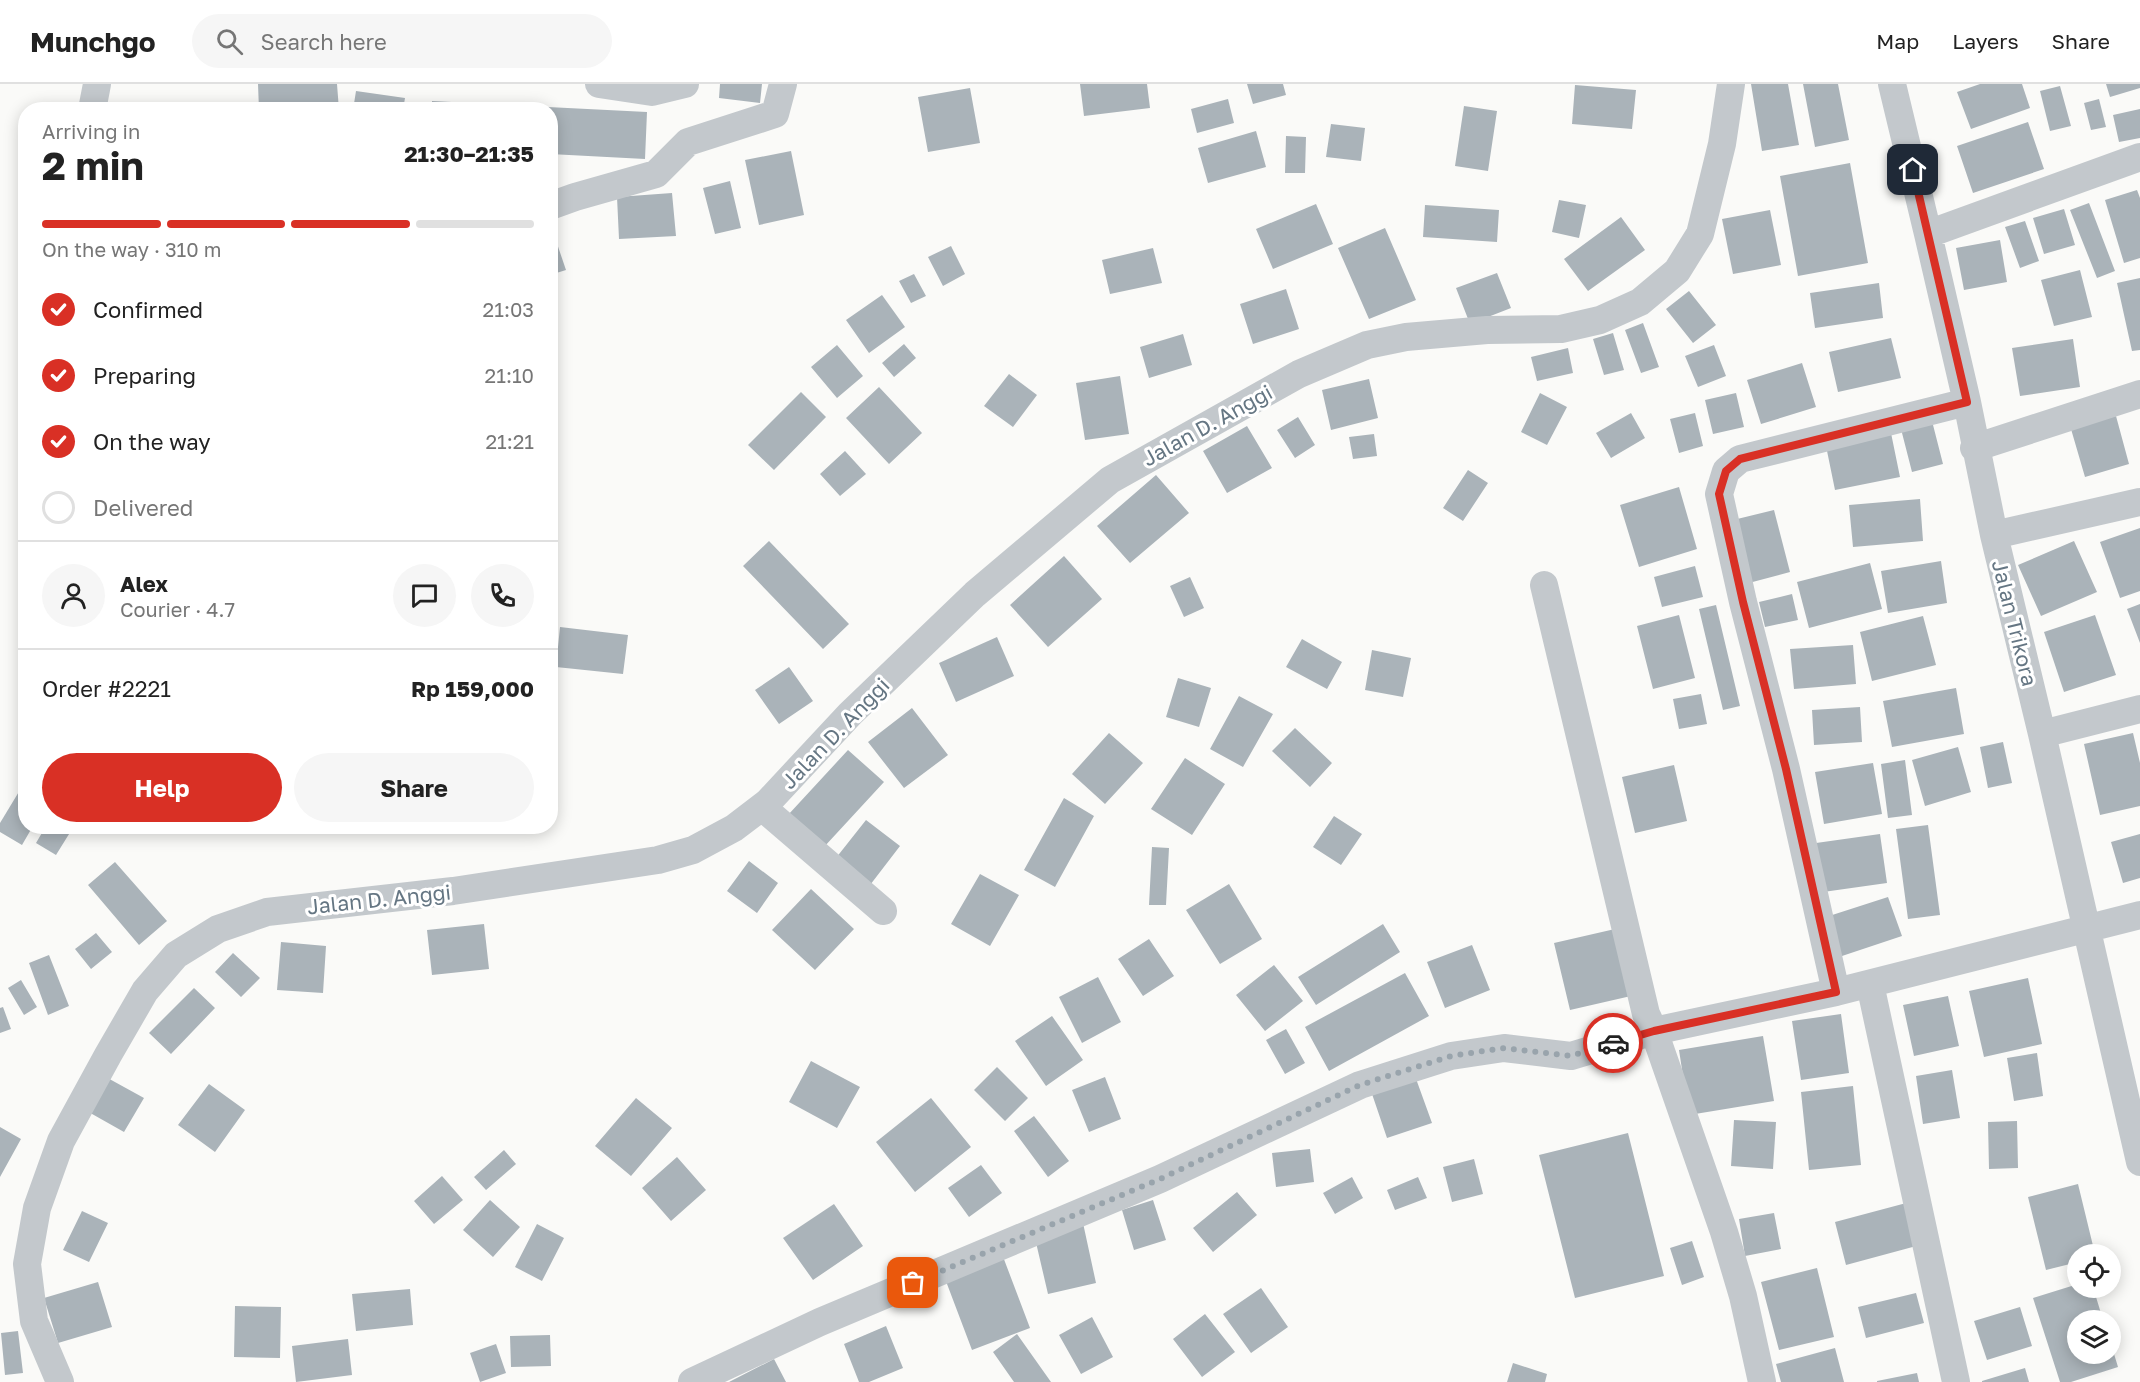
<!DOCTYPE html>
<html lang="en">
<head>
<meta charset="utf-8">
<style>
	:root { --surface:#fff; --page:#f6f6f6; --text:#222; --muted:#767676; --line:#e0e0e0; --accent:#d93025 }
	body { margin:0; font-family:"Golos Text",sans-serif; background:var(--page); color:var(--text); height:100vh; display:flex; flex-direction:column; font-size:22px; white-space:nowrap }
	* { box-sizing:border-box; margin:0 }
	p { font-size:20px; color:var(--muted) }
	.icon { flex:none; width:33px; height:33px; fill:none; stroke:currentColor; stroke-width:2; stroke-linecap:round; stroke-linejoin:round }
	.map { position:relative; flex:1; overflow:hidden }
	.side { position:absolute; left:18px; top:18px; width:540px; height:732px; display:flex; flex-direction:column; background:var(--surface); border-radius:24px; box-shadow:0 3px 15px #0003 }
	.side>* { flex:none }
	.controls { position:absolute; left:2067px; top:1160px; display:grid; gap:12px }
	.controls a { display:grid; place-items:center; width:54px; height:54px; border-radius:50%; background:var(--surface); box-shadow:0 3px 15px #0003; font-size:30px }
	.pin { position:absolute; display:grid; place-items:center; width:51px; height:51px; color:#fff; margin:-26px; border-radius:12px; box-shadow:0 3px 9px #0006 }
	.courier { position:absolute; display:grid; place-items:center; width:60px; height:60px; margin:-30px; border:4px solid #d93025; border-radius:50%; background:#fff; color:#222; box-shadow:0 2px 8px #0007 }
	.headline em { font-style:normal; font-weight:700 }
	.headline div { display:flex; flex-direction:column-reverse }
	.headline { display:flex; align-items:center; justify-content:space-between; height:102px; padding:0 24px }
	h1 { font-size:39px; font-weight:700; line-height:45px }
	.bar { display:grid; grid-template-columns:repeat(4,1fr); gap:9px 6px; align-content:center; height:72px; padding:0 24px }
	.bar i { height:8px; border-radius:4px; background:var(--line) }
	.bar .active { background:var(--accent) }
	.bar p { grid-column:span 4 }
	.line { display:flex; align-items:center; gap:15px; padding:0 24px; border-top:2px solid var(--line) }
	.line div { flex:1 }
	.round { display:grid; place-items:center; flex:none; width:63px; height:63px; border-radius:32px; background:var(--page) }
	ol { padding:0 24px; list-style:none }
	li { display:flex; align-items:center; gap:18px; height:66px }
	li p { margin-inline-start:auto }
	li .icon { padding:6px; border-radius:50%; background:var(--accent); color:#fff; stroke-width:4 }
	li:last-child { color:var(--muted) }
	li i { width:33px; height:33px; border:3px solid var(--line); border-radius:50% }
	.action { display:flex; gap:12px; margin-top:auto; padding:12px 24px }
	.action a { flex:1; height:69px; border-radius:36px; background:var(--accent); color:#fff; font-size:24px; font-weight:700; line-height:69px; text-align:center }
	.action a+a { background:var(--page); color:var(--text) }
	header { display:flex; align-items:center; gap:36px; box-sizing:border-box; height:84px; padding:0 30px; background:var(--surface); border-bottom:2px solid var(--line) }
	header strong { font-size:28px }
	nav { display:flex; gap:33px; margin-inline-start:auto; font-size:21px }
	.search { width:420px; height:54px; background:var(--page); display:flex; align-items:center; gap:15px; box-sizing:border-box; padding:0 21px; border-radius:33px; color:var(--muted); font-size:22px }
	.map>svg:first-child { display:block }
</style>
</head>
<body>
<header>
<strong>Munchgo</strong>
<div class="search"><svg class="icon" aria-label="search" viewBox="0 0 24 24"><circle cx="10" cy="10" r="6"/><path d="M15 15l6 6"/></svg>Search here</div>
<nav><a>Map</a><a>Layers</a><a>Share</a></nav>
</header>
<div class="map">
<svg width="2140" height="1298" viewBox="0 0 2140 1298">
	<rect width="100%" height="100%" fill="#fafaf8"/>
	<path fill="#aab3b9" d="M258,0H337L339,26H259Z
		M720,0H762L760,19L719,14Z
		M1080,0H1147L1150,24L1084,32Z
		M1247,0H1283L1286,11L1253,20Z
		M1751,0H1788L1799,61L1762,67Z
		M1803,0H1838L1849,56L1815,63Z
		M1980,0H2022L2030,24L1971,45L1957,8Z
		M2106,0H2140V4L2110,13Z
		M1575,1L1636,6L1632,45L1572,40Z
		M2060,2L2071,42L2050,47L2040,7Z
		M970,4L980,59L928,68L918,13Z
		M356,7L405,14L403,26H353Z
		M1228,15L1234,39L1197,49L1191,25Z
		M2099,15L2106,43L2091,46L2084,19Z
		M432,17L647,28L645,75L550,70V26H432Z
		M1464,22L1497,27L1488,87L1455,82Z
		M2140,25V54L2119,58L2113,31Z
		M2028,38L2044,85L1973,109L1957,62Z
		M1331,40L1365,44L1361,77L1326,73Z
		M1256,47L1266,83L1208,99L1198,64Z
		M1286,52L1306,53L1305,89H1285Z
		M791,67L804,131L759,141L745,76Z
		M1850,79L1868,179L1798,192L1780,92Z
		M730,97L741,144L715,150L703,104Z
		M2137,106L2140,114V174L2124,179L2105,116Z
		M672,109L676,152L619,155L617,113Z
		M1559,116L1586,121L1579,154L1552,148Z
		M2089,119L2115,187L2097,194L2070,126Z
		M1316,120L1333,160L1273,185L1256,145Z
		M1425,121L1499,126L1497,158L1423,153Z
		M2064,125L2075,161L2044,170L2033,134Z
		M1770,126L1781,181L1733,190L1722,135Z
		M1621,133L1645,166L1588,207L1564,175Z
		M2025,137L2039,177L2020,184L2005,143Z
		M550,139L566,186L550,191Z
		M1385,144L1416,216L1369,235L1338,164Z
		M2000,156L2007,198L1964,206L1956,164Z
		M951,162L965,190L943,202L928,173Z
		M1153,164L1162,199L1110,210L1102,176Z
		M2080,186L2092,233L2054,242L2041,196Z
		M1497,189L1511,224L1470,240L1456,204Z
		M914,190L926,212L911,219L899,197Z
		M2140,194V266L2132,267L2117,199Z
		M1879,199L1883,234L1815,244L1810,209Z
		M1286,205L1299,245L1253,260L1240,220Z
		M1689,207L1716,241L1693,259L1666,225Z
		M882,211L905,243L869,269L846,236Z
		M1643,239L1659,283L1641,289L1625,246Z
		M1613,249L1624,286L1604,291L1593,255Z
		M1183,250L1192,281L1149,294L1140,263Z
		M1891,254L1901,294L1838,308L1829,268Z
		M2073,255L2080,303L2020,312L2012,264Z
		M904,260L916,274L894,293L882,279Z
		M837,261L863,292L837,314L811,283Z
		M1714,261L1726,292L1698,303L1685,272Z
		M1568,264L1573,289L1537,297L1531,273Z
		M1802,279L1816,323L1761,340L1747,296Z
		M1009,290L1037,311L1013,343L984,322Z
		M1120,292L1129,350L1085,356L1076,299Z
		M1369,295L1378,334L1331,346L1322,306Z
		M879,303L922,349L889,380L846,334Z
		M801,308L826,333L774,386L748,361Z
		M1540,309L1567,323L1547,361L1521,348Z
		M1736,309L1744,343L1713,350L1705,316Z
		M1631,329L1645,354L1611,374L1596,349Z
		M1695,329L1703,362L1679,369L1670,335Z
		M2116,332L2129,380L2085,393L2071,345Z
		M1298,333L1315,361L1295,374L1277,346Z
		M1932,337L1943,380L1912,388L1901,345Z
		M1247,342L1272,384L1227,409L1203,367Z
		M1891,349L1900,393L1835,406L1826,362Z
		M1374,350L1377,372L1353,375L1349,353Z
		M845,367L866,390L840,412L820,390Z
		M1468,386L1488,399L1463,437L1443,424Z
		M1156,391L1189,429L1130,479L1097,442Z
		M1679,403L1697,465L1639,483L1620,421Z
		M1920,415L1923,457L1853,463L1849,421Z
		M1774,426L1790,488L1745,500L1729,437Z
		M2140,444V507L2120,514L2100,458Z
		M769,457L849,540L823,565L743,482Z
		M2074,457L2097,508L2041,532L2018,481Z
		M1064,472L1102,515L1048,563L1010,521Z
		M1941,477L1947,519L1888,529L1881,487Z
		M1870,479L1882,525L1809,544L1797,498Z
		M1695,482L1703,513L1662,523L1654,493Z
		M1190,493L1204,524L1184,533L1170,502Z
		M1792,510L1798,536L1765,543L1759,518Z
		M2140,520V559L2127,525Z
		M1716,521L1740,622L1723,626L1699,525Z
		M1679,531L1695,594L1653,605L1637,542Z
		M2095,531L2116,591L2064,608L2044,548Z
		M1923,532L1936,581L1872,597L1860,548Z
		M560,543L628,551L623,590L556,583Z
		M997,553L1014,592L956,618L939,579Z
		M1302,555L1342,578L1327,605L1286,583Z
		M1853,561L1856,600L1794,605L1790,565Z
		M1372,566L1411,574L1403,613L1365,606Z
		M789,583L813,617L779,640L755,606Z
		M1178,594L1211,604L1199,643L1166,633Z
		M1956,604L1964,650L1892,663L1883,617Z
		M1701,610L1707,640L1679,645L1673,615Z
		M1239,612L1273,630L1243,683L1210,665Z
		M1860,623L1862,658L1814,661L1812,626Z
		M912,624L948,671L904,704L868,658Z
		M1295,644L1332,679L1310,703L1272,667Z
		M1109,649L1143,679L1105,720L1072,690Z
		M2133,649L2140,679V722L2100,731L2084,660Z
		M2003,658L2012,699L1988,704L1980,663Z
		M1958,663L1971,708L1925,722L1912,676Z
		M848,666L884,698L824,763L788,731Z
		M1185,674L1225,700L1192,751L1151,725Z
		M1905,676L1912,731L1888,734L1881,680Z
		M1873,679L1882,730L1824,740L1815,688Z
		M1674,681L1687,737L1635,749L1622,693Z
		M23,701L26,702V742H33L22,761L0,748V739Z
		M1064,714L1094,732L1055,803L1024,786Z
		M1334,732L1362,750L1341,781L1313,763Z
		M866,736L900,762L867,805L832,779Z
		M1928,741L1940,831L1908,835L1896,745Z
		M46,742H74L56,771L36,759Z
		M1880,750L1887,799L1816,809L1809,760Z
		M2140,750V794L2123,799L2111,758Z
		M1152,763L1169,764L1166,821H1149Z
		M749,777L778,799L757,829L727,807Z
		M115,778L167,837L139,861L88,801Z
		M980,790L1019,811L990,862L951,840Z
		M1229,800L1262,855L1220,880L1186,826Z
		M811,805L854,845L815,886L772,846Z
		M1888,813L1902,852L1839,873L1826,833Z
		M484,840L489,885L432,891L427,846Z
		M1383,840L1400,868L1316,921L1298,893Z
		M1615,845L1631,912L1570,926L1554,859Z
		M96,849L112,868L91,885L75,865Z
		M1149,855L1174,892L1143,912L1118,875Z
		M281,858L326,862L323,909L277,906Z
		M1472,861L1490,906L1445,924L1427,878Z
		M233,869L260,894L241,913L215,888Z
		M49,871L69,922L48,931L29,879Z
		M1274,881L1303,917L1265,947L1236,911Z
		M1405,889L1429,932L1329,987L1305,943Z
		M1098,893L1121,938L1082,959L1059,913Z
		M2028,894L2042,960L1984,973L1969,907Z
		M21,896L37,923L24,931L8,904Z
		M194,904L215,924L171,970L149,949Z
		M1948,912L1959,962L1914,972L1903,921Z
		M3,923L11,945L0,949V924Z
		M1841,930L1849,989L1801,996L1792,937Z
		M1052,932L1083,976L1046,1002L1015,957Z
		M1286,945L1305,979L1285,990L1266,956Z
		M1763,952L1774,1017L1689,1031L1679,966Z
		M2037,969L2043,1012L2014,1017L2007,974Z
		M811,977L860,1003L837,1044L789,1018Z
		M997,983L1028,1014L1005,1037L974,1006Z
		M1952,986L1960,1034L1923,1040L1916,992Z
		M104,992L144,1014L124,1048L85,1026Z
		M1415,992L1432,1039L1387,1054L1371,1007Z
		M1105,993L1121,1035L1089,1048L1072,1006Z
		M209,1000L245,1026L215,1068L178,1041Z
		M1853,1002L1861,1081L1809,1086L1801,1008Z
		M636,1014L672,1044L631,1092L595,1062Z
		M931,1014L971,1063L915,1108L876,1058Z
		M1034,1032L1069,1077L1048,1093L1014,1047Z
		M1734,1036L1776,1038L1773,1085L1731,1082Z
		M2017,1037L2018,1084L1989,1085L1988,1038Z
		M0,1043L21,1055L0,1093Z
		M1628,1049L1664,1192L1575,1214L1539,1071Z
		M1310,1065L1314,1098L1276,1103L1272,1069Z
		M504,1066L516,1080L486,1106L474,1093Z
		M677,1073L706,1106L671,1137L642,1104Z
		M1474,1075L1483,1110L1452,1118L1443,1083Z
		M981,1081L1002,1109L969,1133L948,1104Z
		M442,1092L463,1116L434,1140L414,1117Z
		M1352,1093L1363,1114L1335,1130L1323,1109Z
		M1418,1093L1427,1114L1395,1126L1387,1106Z
		M2078,1100L2095,1170H2078V1178L2046,1186L2028,1113Z
		M1237,1108L1257,1131L1213,1168L1193,1144Z
		M490,1116L520,1143L493,1173L463,1146Z
		M1153,1116L1166,1156L1134,1166L1122,1126Z
		M1910,1118L1920,1161L1846,1181L1835,1138Z
		M834,1120L863,1162L813,1196L783,1154Z
		M82,1127L108,1139L89,1178L63,1166Z
		M1774,1129L1781,1165L1745,1172L1739,1135Z
		M1083,1139L1096,1199L1048,1210L1034,1150Z
		M537,1140L564,1154L542,1197L515,1183Z
		M1692,1157L1704,1193L1682,1201L1670,1164Z
		M1002,1170L1030,1244L972,1266L944,1192Z
		M1817,1184L1834,1253L1779,1266L1761,1198Z
		M98,1198L112,1243L58,1259L44,1214Z
		M2078,1200V1203H2093L2103,1236H2078V1269H2110L2111,1260L2118,1283L2071,1298H2060L2033,1214Z
		M1261,1204L1288,1243L1251,1269L1223,1230Z
		M410,1205L413,1241L356,1247L352,1210Z
		M1916,1209L1924,1239L1866,1254L1858,1223Z
		M235,1222L281,1223L280,1274L234,1273Z
		M2020,1223L2032,1262L1987,1276L1974,1237Z
		M1205,1230L1235,1268L1202,1293L1173,1255Z
		M1092,1233L1113,1273L1081,1290L1059,1251Z
		M886,1242L903,1284L869,1298H859L844,1260Z
		M18,1247L23,1289L5,1291L1,1249Z
		M1017,1250L1051,1298H1014L993,1268Z
		M550,1251L551,1282L511,1283L510,1252Z
		M348,1255L352,1291L296,1298L292,1262Z
		M496,1260L506,1289L480,1298L470,1269Z
		M1835,1264L1844,1298H1781L1776,1280Z
		M774,1275L786,1298H729Z
		M1513,1279L1547,1290L1545,1298H1507Z
		M2025,1284L2029,1298H1982V1297Z
		M1917,1289L1919,1298H1877V1297Z"/>
	<g fill="none" stroke-linecap="round" stroke-linejoin="round">
		<path stroke="#c3c8cc" stroke-width="28" d="M599,0L652,8L685,0
			M1892,0L1928,150L1967,318L1994,451L2042,650L2140,1078
			M92,26L97,0
			M550,122L575,113L656,90L688,58L775,30L783,0
			M1928,150L2140,73
			M1974,364L2140,310
			M1994,451L2140,418
			M1544,501L1646,930L1654,947L1724,1148L1743,1212L1762,1298
			M2042,650L2140,625
			M762,723L883,827
			M1870,900L1956,1298
			M1836,908L1786,685L1743,518L1719,410L1726,387L1740,375L1967,318
			M60,1298L34,1237L27,1180L37,1124L61,1057L108,971L145,907L176,871L218,845L267,828L453,807L658,776L693,766L734,744L768,718L850,630L975,510L1110,396L1299,290L1367,261L1406,253L1487,246L1561,245L1600,236L1640,218L1677,187L1700,150L1722,60L1731,0
			M692,1298L820,1238L1160,1095L1360,1001L1451,972L1504,964L1571,972L1654,947L1836,908L2140,831"/>
	</g>
	<g fill="none" stroke-linecap="round" stroke-linejoin="round">
		<path stroke="#99a4ac" stroke-width="6" stroke-dasharray="0 10.8" d="M913,1199L1160,1095L1360,1001L1451,972L1504,964L1571,972L1613,959"/>
		<path stroke="#d93025" stroke-width="8" d="M1613,959L1654,947L1836,908L1786,685L1743,518L1719,410L1726,387L1740,375L1967,318L1913,86"/>
	</g>
	<g text-anchor="middle" dominant-baseline="central" stroke-width="6" stroke-linejoin="round" paint-order="stroke">
		<g font-size="21" fill="#657683" stroke="#fff">
			<text transform="translate(1207 341) rotate(-29)">Jalan D. Anggi</text>
			<text transform="translate(2015 539) rotate(76)">Jalan Trikora</text>
			<text transform="translate(835 649) rotate(-46)">Jalan D. Anggi</text>
			<text transform="translate(379 815) rotate(-6)">Jalan D. Anggi</text>
		</g>
	</g>
</svg>
<div class="controls">
<a><svg class="icon" aria-label="locate" viewBox="0 0 24 24"><circle cx="12" cy="12" r="6"/><path d="M12 2v4M12 18v4M2 12h4M18 12h4"/></svg></a>
<a><svg class="icon" aria-label="layers" viewBox="0 0 24 24"><path d="M12 4l9 5-9 5-9-5zM3 14l9 5 9-5"/></svg></a>
</div>
<div class="pin" style="left:913px;top:1199px;background:#ea580c"><svg class="icon" aria-label="bag" viewBox="0 0 24 24"><path d="M5 8h14l-1 12H6zM9 8a3 3 0 0 1 6 0"/></svg></div>
<div class="pin" style="left:1913px;top:86px;background:#1f2937"><svg class="icon" aria-label="home" viewBox="0 0 24 24"><path d="M3 11l9-7 9 7M6 9v11h12V9"/></svg></div>
<div class="courier" style="left:1613px;top:959px"><svg class="icon" aria-label="car" viewBox="0 0 24 24"><path d="M5 17H2v-5l4-1 3-4h7l3 4 3 1v5h-3M9 17h6M6 11h13"/><circle cx="7" cy="17" r="2"/><circle cx="17" cy="17" r="2"/></svg></div>
<section class="side">
<div class="headline"><div><h1>2 min</h1><p>Arriving in</p></div><em>21:30–21:35</em></div>
<div class="bar"><i class="active"></i><i class="active"></i><i class="active"></i><i></i><p>On the way · 310 m</p></div>
<ol>
<li><svg class="icon" aria-label="check" viewBox="0 0 24 24"><path d="M5 12l5 5 9-10"/></svg>Confirmed<p>21:03</p></li>
<li><svg class="icon" aria-label="check" viewBox="0 0 24 24"><path d="M5 12l5 5 9-10"/></svg>Preparing<p>21:10</p></li>
<li><svg class="icon" aria-label="check" viewBox="0 0 24 24"><path d="M5 12l5 5 9-10"/></svg>On the way<p>21:21</p></li>
<li><i></i>Delivered</li>
</ol>
<div class="line" style="height:108px"><a class="round"><svg class="icon" aria-label="person" viewBox="0 0 24 24"><circle cx="12" cy="8" r="4"/><path d="M4 21q1-7 8-7t8 7"/></svg></a><div><b>Alex</b><p>Courier · 4.7</p></div><a class="round"><svg class="icon" aria-label="chat" viewBox="0 0 24 24"><path d="M4 5h16v11H9l-5 4z"/></svg></a><a class="round"><svg class="icon" aria-label="phone" viewBox="0 0 24 24"><path d="M5 4h4l2 5-3 2q2 4 5 5l2-3 5 2v4C11 20 4 13 5 4z"/></svg></a></div>
<div class="line" style="height:78px"><div>Order #2221</div><b>Rp 159,000</b></div>
<div class="action"><a>Help</a><a>Share</a></div>
</section>
</div>
</body>
</html>
